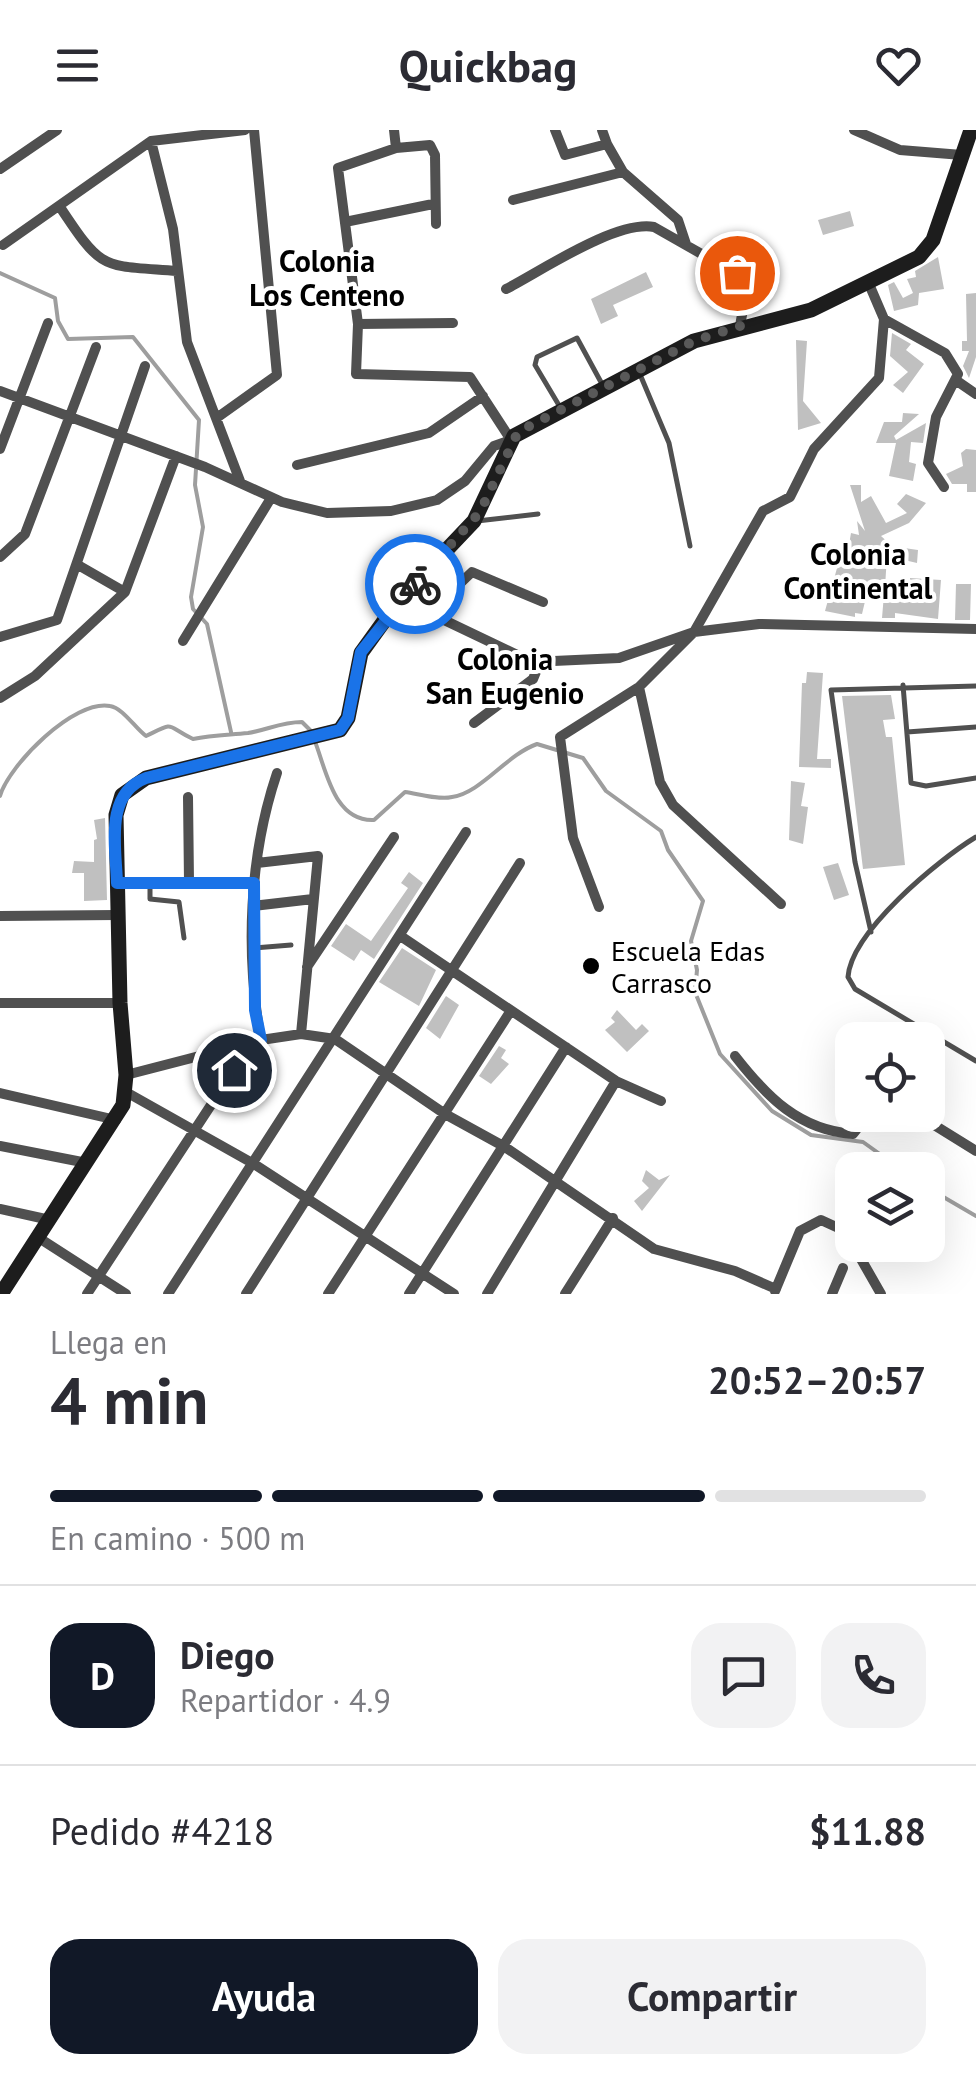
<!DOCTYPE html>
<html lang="es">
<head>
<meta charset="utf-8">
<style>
	:root { --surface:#fff; --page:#f2f2f3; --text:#2b2b33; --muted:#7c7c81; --line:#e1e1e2; --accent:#111827 }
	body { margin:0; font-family:"PT Sans",sans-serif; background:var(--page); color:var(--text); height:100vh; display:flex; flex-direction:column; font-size:38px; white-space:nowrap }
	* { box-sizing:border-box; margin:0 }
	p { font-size:32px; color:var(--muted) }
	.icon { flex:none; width:55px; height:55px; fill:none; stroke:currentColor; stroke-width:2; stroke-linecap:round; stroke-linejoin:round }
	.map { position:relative; height:1164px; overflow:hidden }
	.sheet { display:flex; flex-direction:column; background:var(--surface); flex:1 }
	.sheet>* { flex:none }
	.buttons { position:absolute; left:835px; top:892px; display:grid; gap:20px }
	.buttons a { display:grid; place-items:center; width:110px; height:110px; border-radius:20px; background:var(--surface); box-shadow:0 10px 40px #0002; font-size:50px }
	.pin { position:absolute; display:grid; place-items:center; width:85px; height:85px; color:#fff; margin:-42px; border:5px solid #fff; border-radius:50%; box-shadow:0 2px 10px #0007 }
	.courier { position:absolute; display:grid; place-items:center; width:100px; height:100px; margin:-50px; border:8px solid #1a73e8; border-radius:50%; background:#fff; color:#222; box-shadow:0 2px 12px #0007 }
	.head em { font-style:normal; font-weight:700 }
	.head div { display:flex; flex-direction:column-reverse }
	.head { display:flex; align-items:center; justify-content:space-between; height:170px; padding:0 50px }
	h1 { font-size:65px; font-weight:700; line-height:75px }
	.bar { display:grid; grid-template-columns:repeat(4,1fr); gap:15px 10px; align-content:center; height:120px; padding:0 50px }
	.bar i { height:12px; border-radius:8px; background:var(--line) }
	.bar .on { background:var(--accent) }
	.bar p { grid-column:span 4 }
	.line { display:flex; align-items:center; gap:25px; padding:0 50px; border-top:2px solid var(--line) }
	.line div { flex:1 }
	.round { display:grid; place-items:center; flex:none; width:105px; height:105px; border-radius:30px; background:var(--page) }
	.primary-button { display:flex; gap:20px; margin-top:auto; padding:20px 50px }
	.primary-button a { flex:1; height:115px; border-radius:30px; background:var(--accent); color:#fff; font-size:40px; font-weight:700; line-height:115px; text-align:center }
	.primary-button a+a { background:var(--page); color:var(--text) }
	header { display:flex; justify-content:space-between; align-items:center; height:130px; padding:0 50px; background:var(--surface); font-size:45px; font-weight:700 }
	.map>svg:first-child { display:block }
</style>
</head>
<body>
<header><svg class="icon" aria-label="menu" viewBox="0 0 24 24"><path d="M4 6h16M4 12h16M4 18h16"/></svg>Quickbag<svg class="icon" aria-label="heart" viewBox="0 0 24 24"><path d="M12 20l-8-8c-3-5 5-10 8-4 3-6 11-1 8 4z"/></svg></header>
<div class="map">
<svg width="976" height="1164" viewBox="0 0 976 1164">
	<rect width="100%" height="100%" fill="#fff"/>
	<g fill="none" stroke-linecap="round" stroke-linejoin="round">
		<path stroke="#9e9e9e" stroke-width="4" d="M0,143L55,168L58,191L68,209L133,207L199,290L195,355L203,397L191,467L193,479L207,494L231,602
			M314,609C326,638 333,692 374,690L405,662C419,664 438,670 452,667C481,663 506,625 537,614L583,628L606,661L661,701L668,720L703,771L691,811L697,840L695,862L720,924L772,981L811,1005L863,1012L902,1040
			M0,666C9,635 74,569 110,576C123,578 135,598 146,606C177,591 164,595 193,609C212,605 228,605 248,603C267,600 281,592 302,592L310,600
			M928,1058L976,1086"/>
	</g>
	<path fill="#c0c0c0" d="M850,81L854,96L823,105L818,90Z
		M938,127L944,159L919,163L918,175L894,181L888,155L894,152L903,168L913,163L907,149L916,147L915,141Z
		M646,142L653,157L613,175L618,186L601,194L591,169Z
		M976,163V227L969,248L963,236L969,221H962V211H967L966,164Z
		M892,203L911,214L906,220L924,234L903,263L893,255L908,242L890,226Z
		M796,210L807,211L803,271L821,293L798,300Z
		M903,283L919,284L894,306L896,310L926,293L923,313L911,312L909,332L916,334L913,351L889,346L896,313H876L884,292H902Z
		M966,319L976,320V362H967V354H952L946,344L963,336L961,323Z
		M850,355H861V372L871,366L886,393L907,383L897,374L906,364L926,373L909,393L881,406L903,426L904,418L918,420L917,433L887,426L885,457L910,461V448L941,450L938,489L895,483V488H882L884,464L867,463L862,484L855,483V487L825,481L839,431L846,432L851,403L859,405L857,391L865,401Z
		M956,454H971L970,490H955Z
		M807,542L823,543L817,629H831V638L799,637L802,553H806Z
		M891,565L895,589L883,590L886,607H892L905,735L863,739L842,566Z
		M791,651L805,653L801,676L808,677L803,714L789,710Z
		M105,688L107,770L84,771V743H72L74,731L94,732V710L97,709L94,690Z
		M838,733L849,765L834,770L823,737Z
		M409,742L423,753L374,829L361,820L354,831L331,816L346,794L371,811L408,758L401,753Z
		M402,818L436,840L419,876L379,852Z
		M446,866L459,875L440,909L426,898Z
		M617,880L636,900L642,894L649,901L627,922L605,900L615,892L611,888Z
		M499,916L506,920L501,928L509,934L491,954L479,946Z
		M646,1040L659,1050L670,1045L642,1081L634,1071L649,1058L642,1051Z"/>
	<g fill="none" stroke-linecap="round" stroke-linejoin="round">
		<path stroke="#505050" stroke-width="5" d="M639,242L669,313L690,416
			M560,277L535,235L537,227L577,208L602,254
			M477,391L538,384
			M903,555L911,653L926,656L976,648
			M907,602L976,597
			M976,707C938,730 851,802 848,847L855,859L976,931
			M150,756V769L179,772L184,808
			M871,802L855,732L831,560L976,556
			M254,818L291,815"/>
		<path stroke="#505050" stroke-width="10" d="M394,0L396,18
			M555,0L565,25L607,14L602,0
			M854,0L900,20L962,25
			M151,11L173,99L187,212L240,351
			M607,14L623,42L678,90L686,114
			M0,39L57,0
			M513,70L623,42
			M60,77C103,142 101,135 177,141
			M345,92L433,74
			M3,115L151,11L245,0
			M506,159C541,141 616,90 654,97L744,148L747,157L740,196
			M884,189L945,223L958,244L936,287L928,333L944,357
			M358,194L453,193
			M957,251L976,264
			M0,261L205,337L282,372L327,383L391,381L437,370L465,351L494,316L511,310L470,247L356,244L358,194L338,38L396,18L430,15L435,25L436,94
			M218,287L277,245L254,0
			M0,319L48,193
			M297,335L429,303L483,266
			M0,427L25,404L96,217
			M78,435L125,462
			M400,469L532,532L619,528L694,502L759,494L976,499
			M429,483L472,442L543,472
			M0,507L57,490L145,236
			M183,511L271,368
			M639,557L660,652L673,675L781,774
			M0,568L35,546L125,462L176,326
			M474,593L533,549L540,532
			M188,667L189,752
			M257,733L318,726L301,904
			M117,753H255
			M253,776L313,769
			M599,777L573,708L560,607L639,557L694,502L763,381L790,367L814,319L879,248L884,189L869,154
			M0,786L117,785
			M402,807L616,951L661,971
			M307,837L394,707
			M0,873H120
			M261,910C245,823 249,726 277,643
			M735,926C767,967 799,1000 853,1004L868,985
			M126,945L261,910L301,904L335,909L445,984L505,1017L654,1119L735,1141L776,1159
			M126,962L254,1034L454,1164
			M0,963L116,990
			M918,985L976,1021
			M0,1016L87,1033
			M0,1079L50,1090
			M39,1108L126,1164
			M775,1161L800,1101L821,1090L845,1101L881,1164
			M87,1164L253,911
			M168,1164L466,702
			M246,1164L520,733
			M328,1164L510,882
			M409,1164L566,917
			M487,1164L616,951
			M565,1164L613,1088
			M832,1164L843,1138"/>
		<path stroke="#1d1d1d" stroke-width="15" d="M1,1164L123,975L126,945L120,873L116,685L122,665L146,648L340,600L348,588L361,523L400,469L474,391L514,306L694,211L811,180L919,127L933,110L971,0"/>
	</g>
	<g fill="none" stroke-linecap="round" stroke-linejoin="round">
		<path stroke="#595959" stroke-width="10" stroke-dasharray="0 18" d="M415,454L480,382L518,302L694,211L740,196L747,157L737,143"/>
		<path stroke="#1a73e8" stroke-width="12" d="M234,940L253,911L261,910L255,880L254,753H117C116,717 104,664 146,648L340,600L348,588L361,522L415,454"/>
	</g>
	<circle fill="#000" stroke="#fff" stroke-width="4" cx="591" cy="836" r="10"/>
	<g text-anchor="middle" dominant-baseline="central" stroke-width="8" stroke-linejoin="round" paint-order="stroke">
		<g font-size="28" fill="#000" stroke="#fff" text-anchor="start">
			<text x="611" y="820">Escuela Edas<tspan x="611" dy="32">Carrasco</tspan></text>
		</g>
		<g font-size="30" font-weight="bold" fill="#000" stroke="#fff">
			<text x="327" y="130">Colonia<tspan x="327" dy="34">Los Centeno</tspan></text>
			<text x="858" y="423">Colonia<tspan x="858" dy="34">Continental</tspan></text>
			<text x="505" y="528">Colonia<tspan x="505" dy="34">San Eugenio</tspan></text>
		</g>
	</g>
</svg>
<div class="buttons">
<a><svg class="icon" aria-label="locate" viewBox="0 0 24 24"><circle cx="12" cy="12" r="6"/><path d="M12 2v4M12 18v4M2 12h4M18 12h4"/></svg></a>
<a><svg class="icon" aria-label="layers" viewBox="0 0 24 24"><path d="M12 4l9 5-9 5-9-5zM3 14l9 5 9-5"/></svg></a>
</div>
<div class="pin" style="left:737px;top:143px;background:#ea580c"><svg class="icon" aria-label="bag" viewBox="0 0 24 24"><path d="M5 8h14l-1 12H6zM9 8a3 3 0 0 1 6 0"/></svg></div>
<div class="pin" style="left:234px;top:940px;background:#1f2937"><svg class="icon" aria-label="home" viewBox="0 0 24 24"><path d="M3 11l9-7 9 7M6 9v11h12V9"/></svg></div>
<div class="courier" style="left:415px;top:454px"><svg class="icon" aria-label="bike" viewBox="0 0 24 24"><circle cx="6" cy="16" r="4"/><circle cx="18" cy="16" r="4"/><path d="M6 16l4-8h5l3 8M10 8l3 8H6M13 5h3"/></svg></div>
</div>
<section class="sheet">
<div class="head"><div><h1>4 min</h1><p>Llega en</p></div><em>20:52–20:57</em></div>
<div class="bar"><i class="on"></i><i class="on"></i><i class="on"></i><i></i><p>En camino · 500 m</p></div>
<div class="line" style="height:180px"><b class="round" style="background:var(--accent);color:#fff">D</b><div><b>Diego</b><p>Repartidor · 4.9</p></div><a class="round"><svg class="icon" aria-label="chat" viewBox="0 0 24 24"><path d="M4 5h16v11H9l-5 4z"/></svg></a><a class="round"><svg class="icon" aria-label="phone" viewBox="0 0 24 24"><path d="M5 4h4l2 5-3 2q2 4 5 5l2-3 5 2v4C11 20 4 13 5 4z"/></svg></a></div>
<div class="line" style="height:130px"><div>Pedido #4218</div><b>$11.88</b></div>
<div class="primary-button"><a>Ayuda</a><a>Compartir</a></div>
</section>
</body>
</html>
